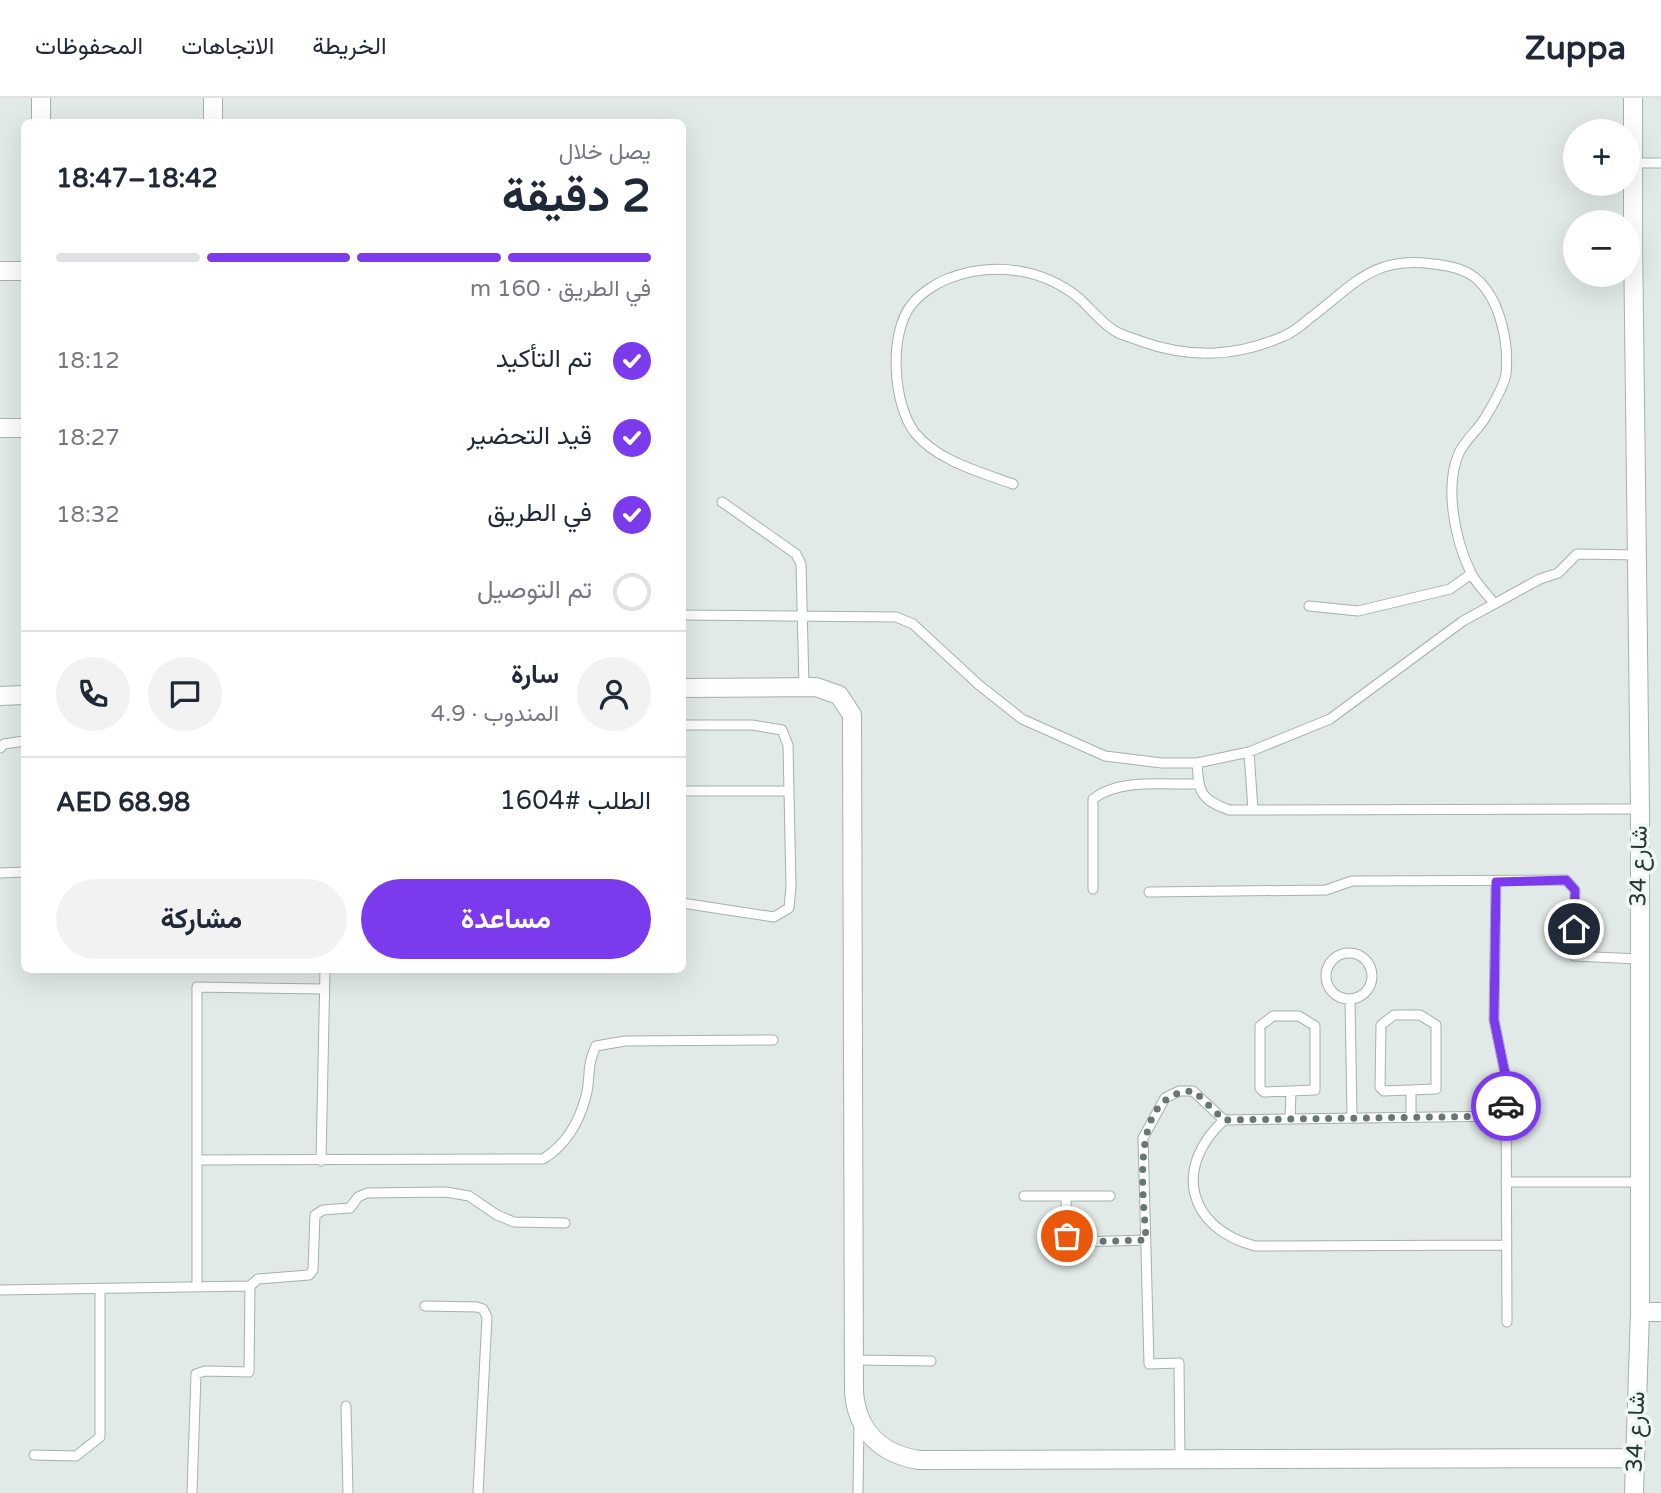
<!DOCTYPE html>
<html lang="ar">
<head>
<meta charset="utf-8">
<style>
	:root { --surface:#fff; --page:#f2f2f3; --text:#1f2937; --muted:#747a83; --line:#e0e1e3; --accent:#7c3aed }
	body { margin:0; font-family:"Varela Round",Vazirmatn,sans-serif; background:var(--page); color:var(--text); direction:rtl; height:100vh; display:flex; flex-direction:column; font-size:26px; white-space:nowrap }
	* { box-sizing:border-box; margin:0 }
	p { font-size:23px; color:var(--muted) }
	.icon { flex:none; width:38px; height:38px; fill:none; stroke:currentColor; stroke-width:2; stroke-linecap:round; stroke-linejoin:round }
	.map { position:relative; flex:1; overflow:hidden; direction:ltr }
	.panel { position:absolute; left:21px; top:21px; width:665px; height:854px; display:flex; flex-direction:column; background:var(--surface); border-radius:10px; box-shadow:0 7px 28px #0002; direction:rtl }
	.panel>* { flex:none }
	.fabs { position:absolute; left:1563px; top:21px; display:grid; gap:14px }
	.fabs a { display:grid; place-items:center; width:77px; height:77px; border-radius:50%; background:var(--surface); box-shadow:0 7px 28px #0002; font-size:35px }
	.pin { position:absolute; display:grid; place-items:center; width:60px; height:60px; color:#fff; margin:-30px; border:4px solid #fff; border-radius:50%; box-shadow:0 2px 7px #0007 }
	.courier { position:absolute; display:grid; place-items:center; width:70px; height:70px; margin:-35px; border:5px solid #7c3aed; border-radius:50%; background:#fff; color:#222; box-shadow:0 2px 9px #0007 }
	.summary em { font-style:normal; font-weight:700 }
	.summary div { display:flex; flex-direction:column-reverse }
	.summary { display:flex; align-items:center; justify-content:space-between; height:119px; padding:0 35px }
	h1 { font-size:46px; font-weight:700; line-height:52px }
	.bar { display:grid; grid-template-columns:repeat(4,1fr); gap:10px 7px; align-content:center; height:84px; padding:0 35px }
	.bar i { height:9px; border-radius:5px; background:var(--line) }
	.bar .on { background:var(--accent) }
	.bar p { grid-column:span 4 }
	.line { display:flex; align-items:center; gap:18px; padding:0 35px; border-top:2px solid var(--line) }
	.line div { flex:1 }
	.round { display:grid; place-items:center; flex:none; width:74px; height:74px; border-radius:37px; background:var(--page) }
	ol { padding:0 35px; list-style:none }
	li { display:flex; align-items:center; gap:21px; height:77px }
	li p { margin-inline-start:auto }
	li .icon { padding:7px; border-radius:50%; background:var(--accent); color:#fff; stroke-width:4 }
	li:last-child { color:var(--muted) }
	li i { width:38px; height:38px; border:4px solid var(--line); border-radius:50% }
	.cta { display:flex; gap:14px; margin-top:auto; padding:14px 35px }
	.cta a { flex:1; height:80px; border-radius:42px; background:var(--accent); color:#fff; font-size:28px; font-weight:700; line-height:80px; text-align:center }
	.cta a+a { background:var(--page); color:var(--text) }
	header { display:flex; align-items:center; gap:42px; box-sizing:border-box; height:98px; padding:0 35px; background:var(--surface); border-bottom:2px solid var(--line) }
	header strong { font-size:33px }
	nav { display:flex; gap:38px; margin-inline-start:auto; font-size:24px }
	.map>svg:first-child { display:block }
</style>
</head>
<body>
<header>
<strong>Zuppa</strong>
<nav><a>الخريطة</a><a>الاتجاهات</a><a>المحفوظات</a></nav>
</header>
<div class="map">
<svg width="1661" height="1395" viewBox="0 0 1661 1395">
	<rect width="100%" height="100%" fill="#e1eae7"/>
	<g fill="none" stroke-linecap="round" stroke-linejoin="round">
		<defs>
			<path id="lane" d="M1633,65H1661
				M1013,386C980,374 938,363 915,335C893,307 888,235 912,206C920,196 935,186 947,181C992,163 1043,170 1080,201C1091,211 1100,223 1112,231C1119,237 1131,239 1140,243C1191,261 1236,259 1284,238C1294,234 1302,227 1310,220C1354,187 1373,157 1434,166C1451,168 1466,171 1479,183C1501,205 1509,246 1506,276C1504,289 1492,308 1485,320C1478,332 1465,342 1459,355C1444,389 1455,442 1471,475C1476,485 1486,495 1493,504
				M722,404L796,456L801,466L804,588
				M1309,508L1358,513L1450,491L1471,476
				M682,517L896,519L913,526L979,587L1022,621L1105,658L1162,665H1197L1249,654L1330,621L1463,523L1540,481L1558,475L1577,456L1638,457
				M682,627H752L782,632L788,647L791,788L789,810L774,819L682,805
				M0,650L4,646L24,643
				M1249,654L1253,712
				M1197,665C1199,695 1200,701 1229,712L1640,711
				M682,693H789
				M0,775L24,774
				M1496,784L1494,922L1506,980L1507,1224
				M1093,791V701C1120,680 1165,687 1197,686
				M1149,794L1326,792L1352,783L1566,782L1575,792L1574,858L1639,861
				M1326 878a23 23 0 1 1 46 0a23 23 0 1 1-46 0Z
				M1350,901L1352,1019
				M1394,917H1420L1436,927V991L1384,993L1380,989L1381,927Z
				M1273,918H1299L1315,928V992L1264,994L1260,990V928Z
				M1506,1018L1224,1022C1173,1069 1187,1130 1255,1148L1507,1147
				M1411,1019V993
				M1290,1020L1291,994
				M197,1062L543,1061C566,1047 579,1025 586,998C591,979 586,969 596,948L625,943L773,942
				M321,1063L325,872
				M1506,1084H1640
				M1024,1098H1110
				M1066,1098L1067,1138L1077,1144L1146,1142
				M197,1188V889L324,891
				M0,1192L250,1188L258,1181L309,1177L313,1172L315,1117L323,1112L350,1110L358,1099L367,1095L446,1094L469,1098L497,1117L514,1124L565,1125
				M425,1208L477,1209L483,1211L487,1219L478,1395
				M854,1262L931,1263
				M346,1308L348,1395
				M34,1357L76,1358L100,1339V1191
				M1180,1361L1179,1265L1149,1266L1143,1040L1165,1000L1179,993H1193L1224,1022
				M192,1395L196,1276L205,1273L249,1274L250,1188
				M858,1395L859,1325"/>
			<path id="street" d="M41,0V24
				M213,0V24
				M1633,0V140L1640,711V1214L1634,1395
				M0,173H24
				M0,330H24
				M682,590L816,589L839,597L852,617L854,1294C857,1333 881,1356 919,1362L1635,1360
				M0,598L24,597
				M1640,1214H1661"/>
		</defs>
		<use href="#lane" stroke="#a4b1ae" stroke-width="11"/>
		<use href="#street" stroke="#a4b1ae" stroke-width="20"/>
		<use href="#lane" stroke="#fff" stroke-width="9"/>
		<use href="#street" stroke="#fff" stroke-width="18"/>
	</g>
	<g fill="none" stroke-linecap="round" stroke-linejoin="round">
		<path stroke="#667774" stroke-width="7" stroke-dasharray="0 12.6" d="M1067,1138L1077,1144L1146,1142C1144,1098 1127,993 1194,993L1224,1022L1506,1018V1008"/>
		<path stroke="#7c3aed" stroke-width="9" d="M1506,1008V980L1494,922L1496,784L1566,782L1575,792L1574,831"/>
	</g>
	<g text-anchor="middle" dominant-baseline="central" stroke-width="7" stroke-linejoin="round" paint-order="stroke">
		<g font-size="23" fill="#233936" stroke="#f1f7f5">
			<text transform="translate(1639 768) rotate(-89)">شارع 34</text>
			<text transform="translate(1636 1334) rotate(-88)">شارع 34</text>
		</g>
	</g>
</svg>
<div class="fabs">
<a>+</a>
<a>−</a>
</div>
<div class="pin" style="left:1067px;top:1138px;background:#ea580c"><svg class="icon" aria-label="bag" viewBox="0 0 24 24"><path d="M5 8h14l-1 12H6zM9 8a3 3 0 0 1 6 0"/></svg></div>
<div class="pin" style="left:1574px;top:831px;background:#1f2937"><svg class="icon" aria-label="home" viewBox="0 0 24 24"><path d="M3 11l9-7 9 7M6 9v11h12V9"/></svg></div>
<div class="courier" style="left:1506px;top:1008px"><svg class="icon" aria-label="car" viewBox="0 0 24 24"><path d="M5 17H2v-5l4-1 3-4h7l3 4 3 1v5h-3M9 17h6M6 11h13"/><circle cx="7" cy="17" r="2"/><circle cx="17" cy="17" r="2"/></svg></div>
<section class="panel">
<div class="summary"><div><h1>2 دقيقة</h1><p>يصل خلال</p></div><em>18:42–18:47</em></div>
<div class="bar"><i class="on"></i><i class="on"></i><i class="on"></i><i></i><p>في الطريق · 160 m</p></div>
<ol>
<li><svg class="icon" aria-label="check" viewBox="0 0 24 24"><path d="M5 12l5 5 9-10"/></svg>تم التأكيد<p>18:12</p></li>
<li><svg class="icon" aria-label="check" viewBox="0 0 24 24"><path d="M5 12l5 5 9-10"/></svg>قيد التحضير<p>18:27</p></li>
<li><svg class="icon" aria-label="check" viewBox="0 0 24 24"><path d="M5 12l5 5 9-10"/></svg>في الطريق<p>18:32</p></li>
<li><i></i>تم التوصيل</li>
</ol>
<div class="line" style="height:126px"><a class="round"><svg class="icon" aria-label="person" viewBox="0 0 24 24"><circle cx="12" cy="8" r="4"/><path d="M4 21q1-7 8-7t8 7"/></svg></a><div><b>سارة</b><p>المندوب · 4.9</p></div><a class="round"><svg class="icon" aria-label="chat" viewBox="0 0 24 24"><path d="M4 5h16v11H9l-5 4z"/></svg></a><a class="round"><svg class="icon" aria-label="phone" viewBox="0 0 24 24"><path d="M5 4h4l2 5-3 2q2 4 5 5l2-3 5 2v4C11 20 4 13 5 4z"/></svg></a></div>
<div class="line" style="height:91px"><div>الطلب #1604</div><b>AED 68.98</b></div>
<div class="cta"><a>مساعدة</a><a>مشاركة</a></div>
</section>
</div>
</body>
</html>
